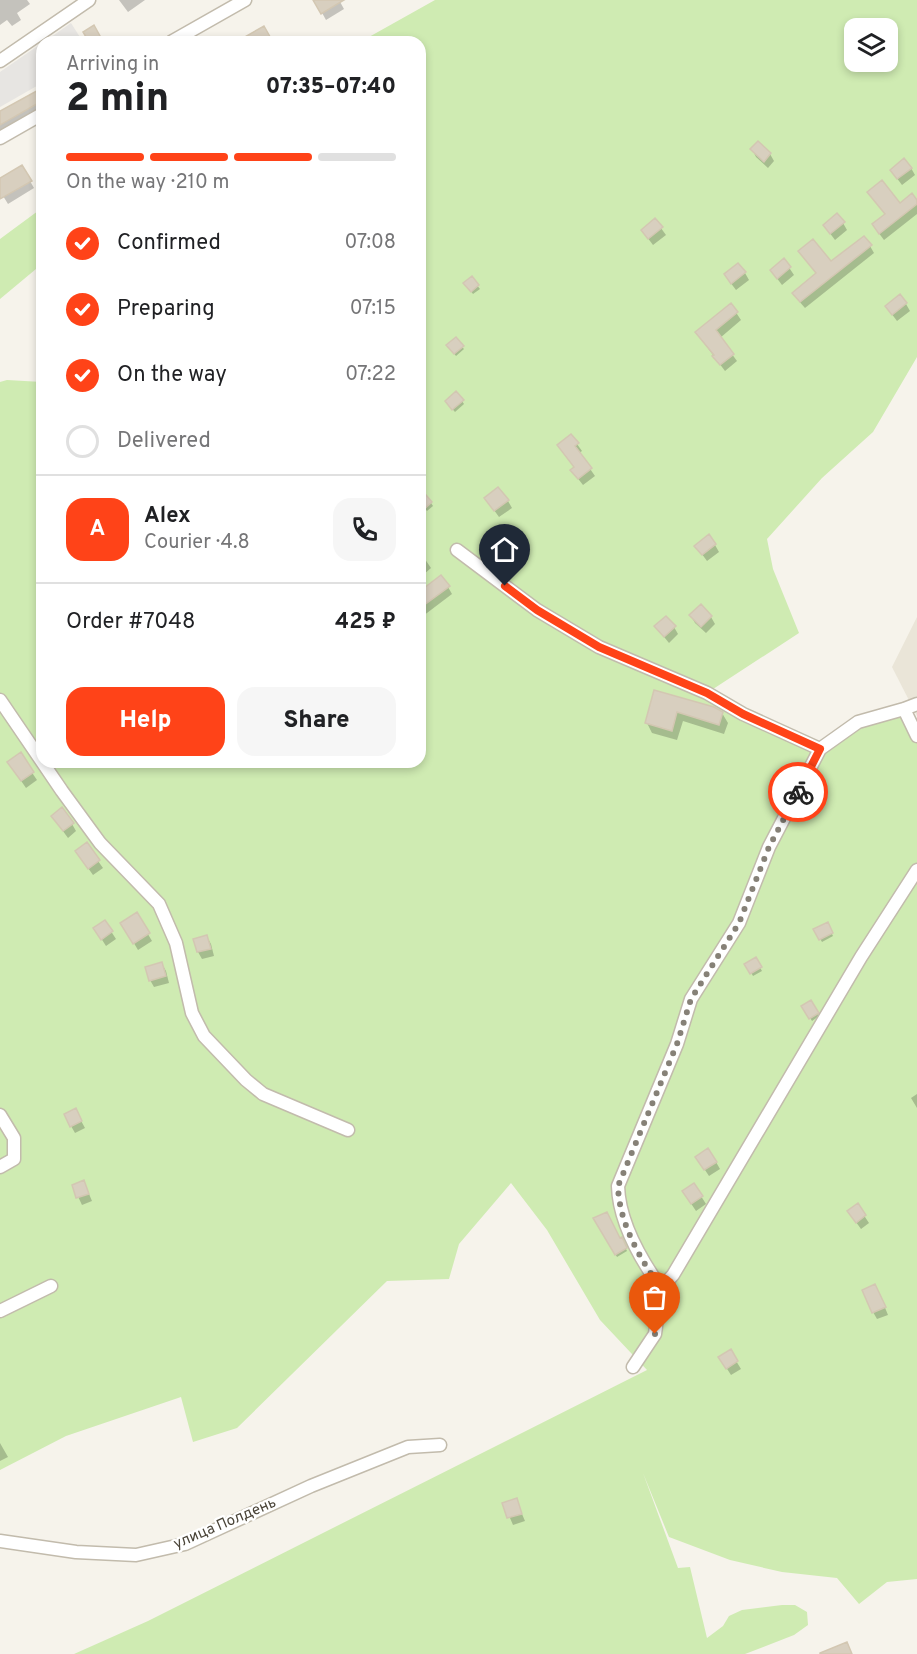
<!DOCTYPE html>
<html lang="en">
<head>
<meta charset="utf-8">
<style>
	:root { --surface:#fff; --page:#f6f6f6; --text:#202124; --muted:#757577; --line:#e0e0e0; --accent:#ff4318 }
	body { margin:0; font-family:Overpass,sans-serif; background:var(--page); color:var(--text); height:100vh; display:flex; flex-direction:column; font-size:22px; white-space:nowrap }
	* { box-sizing:border-box; margin:0 }
	p { font-size:20px; color:var(--muted) }
	.icon { flex:none; width:33px; height:33px; fill:none; stroke:currentColor; stroke-width:2; stroke-linecap:round; stroke-linejoin:round }
	.map { position:relative; flex:1; overflow:hidden }
	.panel { position:absolute; left:36px; top:36px; width:390px; height:732px; display:flex; flex-direction:column; background:var(--surface); border-radius:18px; box-shadow:0 3px 9px #0003 }
	.panel>* { flex:none }
	.buttons { position:absolute; left:844px; top:18px; display:grid; gap:12px }
	.buttons a { display:grid; place-items:center; width:54px; height:54px; border-radius:12px; background:var(--surface); box-shadow:0 3px 9px #0003; font-size:30px }
	.pin { position:absolute; display:grid; place-items:center; width:51px; height:51px; color:#fff; margin:-62px -26px; border-radius:50% 50% 50% 0; rotate:-45deg; box-shadow:0 0 6px #0007 }
	.pin .icon { rotate:45deg }
	.courier { position:absolute; display:grid; place-items:center; width:60px; height:60px; margin:-30px; border:4px solid #ff4318; border-radius:50%; background:#fff; color:#222; box-shadow:0 2px 8px #0007 }
	.headline em { font-style:normal; font-weight:800 }
	.headline div { display:flex; flex-direction:column-reverse }
	.headline { display:flex; align-items:center; justify-content:space-between; height:102px; padding:0 30px }
	h1 { font-size:39px; font-weight:800; line-height:45px }
	.bar { display:grid; grid-template-columns:repeat(4,1fr); gap:9px 6px; align-content:center; height:72px; padding:0 30px }
	.bar i { height:8px; border-radius:4px; background:var(--line) }
	.bar .on { background:var(--accent) }
	.bar p { grid-column:span 4 }
	.line { display:flex; align-items:center; gap:15px; padding:0 30px; border-top:2px solid var(--line) }
	.line div { flex:1 }
	.round { display:grid; place-items:center; flex:none; width:63px; height:63px; border-radius:18px; background:var(--page) }
	ol { padding:0 30px; list-style:none }
	li { display:flex; align-items:center; gap:18px; height:66px }
	li p { margin-inline-start:auto }
	li .icon { padding:6px; border-radius:50%; background:var(--accent); color:#fff; stroke-width:4 }
	li:last-child { color:var(--muted) }
	li i { width:33px; height:33px; border:3px solid var(--line); border-radius:50% }
	.primary-button { display:flex; gap:12px; margin-top:auto; padding:12px 30px }
	.primary-button a { flex:1; height:69px; border-radius:18px; background:var(--accent); color:#fff; font-size:24px; font-weight:800; line-height:69px; text-align:center }
	.primary-button a+a { background:var(--page); color:var(--text) }
	.map>svg:first-child { display:block }
</style>
</head>
<body>
<div class="map">
<svg width="917" height="1654" viewBox="0 0 917 1654">
	<rect width="100%" height="100%" fill="#f6f3eb"/>
	<path fill="#eae5d8" d="M917,617V716L892,667Z"/>
	<path fill="#cfebb2" fill-rule="evenodd" d="M435,0H917V357L873,432L822,478L767,539L773,569L799,633L707,693L754,711L820,749L858,722L904,709L917,736V1579L887,1582L859,1604L837,1578L782,1572L730,1560L669,1537L643,1473L678,1568L690,1567L707,1638L723,1626L729,1616L742,1610L782,1605H795L807,1612L808,1625L794,1635L745,1654H74L148,1621L647,1370L600,1320L547,1230L511,1183L459,1244L449,1279L387,1281L237,1428L193,1442L181,1397L66,1436L0,1470V382L7,380L42,382V762H420V42H360ZM855,28H888V62H855Z
		M42,208V264L0,299V239Z"/>
	<path fill="#e7e5e2" d="M71,23L83,42H44Z
		M42,43V83L0,107V72Z"/>
	<path fill="#0003" d="M0,0H27L30,4L17,13L21,20L12,26L7,20L0,25Z
		M119,0H145L128,12Z
		M315,0H339L344,9L326,20Z
		M93,27L100,39L96,42H91L85,32Z
		M42,90V116L0,139V113Z
		M758,143L770,154L774,161L768,168L756,157L752,149Z
		M22,167L34,188L8,204L0,191V180Z
		M911,168L915,175L902,185L896,177Z
		M917,202V214L884,240L878,232L900,205Z
		M655,220L666,235L653,245L647,237Z
		M843,223L847,230L835,240L829,232Z
		M870,246L874,253L805,308L798,300L830,264Z
		M784,260L794,275L782,285L776,277Z
		M745,273L749,280L736,290L730,282Z
		M471,278L480,289L473,294L467,286Z
		M906,304L910,311L897,321L891,313Z
		M731,305L741,320L720,338L737,361L725,371L701,339Z
		M462,347L464,349L456,356L450,348Z
		M462,401L464,404L455,412L448,404Z
		M577,444L582,451L579,453L595,476L583,485L572,471L575,468L559,446Z
		M420,496L431,503L433,506L427,511L420,503Z
		M486,499L508,501L512,508L499,517Z
		M715,545L719,552L707,561L696,546Z
		M420,552L431,568L423,575L420,571Z
		M448,587L452,594L423,616L426,622L420,627V594Z
		M691,616L711,617L715,624L706,633L695,623Z
		M656,627H674L678,634L669,643Z
		M655,692L722,713L728,723L724,734L683,721L677,740L652,733L647,723Z
		M20,755L37,780L26,788L13,769Z
		M57,823L72,824L76,831L68,838Z
		M86,844L103,868L93,875L81,858Z
		M136,914L152,941L138,950L122,923Z
		M105,922L116,939L106,946L99,935Z
		M827,924L833,936L822,942L815,930Z
		M207,937L211,944L214,956L202,959L198,952L195,940Z
		M755,959L762,971L753,976L746,964Z
		M162,964L166,971L169,983L154,987L150,980Z
		M811,1002L819,1016L812,1021L803,1006Z
		M917,1094V1108L911,1098Z
		M79,1117L85,1128L75,1133L71,1126Z
		M716,1162L720,1169L709,1176L701,1164Z
		M84,1182L92,1201L82,1205L73,1186Z
		M694,1185L706,1204L696,1211L688,1199Z
		M857,1205L869,1223L861,1229L853,1218Z
		M603,1231L619,1240L621,1239L627,1251L617,1257Z
		M879,1293L888,1315L877,1319L873,1312Z
		M730,1351L741,1369L731,1375L720,1358Z
		M0,1443L8,1457L0,1461Z
		M516,1500L525,1521L513,1525L504,1504Z"/>
	<path fill="#d8cfbf" stroke="#d3c7b2" stroke-width="1.5" d="M313,0H344L321,14Z
		M94,25L100,36L89,42L83,32Z
		M264,26L273,42H236Z
		M42,88V101L0,125V111Z
		M758,141L771,153L764,162L750,149Z
		M904,158L912,168L897,179L890,170Z
		M22,165L32,181L0,199V178Z
		M882,180L900,203L912,193L917,200V204L879,234L872,224L885,214L867,192Z
		M837,213L845,222L830,234L823,225Z
		M655,218L663,227L648,239L641,230Z
		M864,236L872,245L800,302L792,293L816,273L798,251L813,239L831,261Z
		M784,258L791,267L777,279L770,270Z
		M738,263L746,272L731,284L724,274Z
		M472,276L479,285L471,292L463,283Z
		M900,294L907,303L892,315L885,306Z
		M731,303L738,312L716,330L734,354L720,365L712,356L714,355L695,332Z
		M456,337L464,346L454,354L446,345Z
		M456,391L464,400L452,410L445,401Z
		M571,434L579,443L575,446L592,468L578,479L570,470L574,467L557,445Z
		M498,487L509,500L494,511L484,498Z
		M420,488L432,502L420,513Z
		M709,534L716,544L702,555L694,546Z
		M441,575L450,586L420,608V591Z
		M701,604L712,616L701,627L689,615Z
		M666,616L676,626L664,637L654,626Z
		M654,690L714,707L723,712L719,725L677,712L672,731L645,723Z
		M21,752L34,772L21,781L7,762Z
		M62,807L74,823L63,831L51,816Z
		M87,842L100,860L88,869L75,851Z
		M137,912L150,933L133,944L120,923Z
		M105,920L113,931L101,940L93,928Z
		M828,922L833,933L819,940L813,929Z
		M207,935L211,949L197,952L193,939Z
		M756,957L762,967L750,974L744,964Z
		M162,962L166,976L149,981L145,967Z
		M811,1000L819,1013L809,1019L801,1006Z
		M76,1108L82,1121L70,1127L64,1114Z
		M708,1148L717,1162L704,1170L695,1157Z
		M84,1180L89,1194L76,1198L72,1185Z
		M694,1183L703,1196L691,1204L682,1191Z
		M858,1203L866,1215L856,1223L847,1211Z
		M607,1212L620,1238L622,1237L627,1248L615,1255L593,1218Z
		M875,1284L886,1307L872,1313L862,1290Z
		M731,1349L738,1361L726,1369L718,1357Z
		M517,1498L522,1514L507,1518L502,1503Z
		M847,1642L852,1654H820V1653Z"/>
	<g fill="none" stroke-linecap="round" stroke-linejoin="round">
		<defs>
			<path id="street" d="M171,42L245,0
				M0,61L89,0
				M0,138L42,114
				M457,550L537,610L599,647L707,693L743,714L820,749
				M0,700L62,791L100,843L159,904L176,943L192,1013L204,1036L246,1080L263,1094L348,1130
				M904,709L917,736
				M0,1115L14,1138V1159L0,1167
				M661,1288L673,1275L861,957L917,870
				M0,1311L51,1286
				M633,1367L655,1334L661,1288C641,1260 619,1222 618,1186L677,1044L691,999L739,923L769,847L820,749L858,722L904,709L917,704
				M0,1541L76,1552L136,1555L185,1544L311,1486L408,1447L440,1445"/>
		</defs>
		<use href="#street" stroke="#c2bbac" stroke-width="15"/>
		<use href="#street" stroke="#fff" stroke-width="12"/>
	</g>
	<g fill="none" stroke-linecap="round" stroke-linejoin="round">
		<path stroke="#868177" stroke-width="6" stroke-dasharray="0 10.8" d="M655,1334L661,1288C640,1259 619,1223 618,1186L677,1044L691,999L739,923L769,847L798,792"/>
		<path stroke="#ff4318" stroke-width="8" d="M505,586L537,610L599,647L707,693L743,714L820,749L798,792"/>
	</g>
	<g text-anchor="middle" dominant-baseline="central" stroke-width="4.5" stroke-linejoin="round" paint-order="stroke">
		<g font-size="15" fill="#4a4438" stroke="#fff">
			<text transform="translate(225 1524) rotate(-23)">улица Полдень</text>
		</g>
	</g>
</svg>
<div class="buttons">
<a><svg class="icon" aria-label="layers" viewBox="0 0 24 24"><path d="M12 4l9 5-9 5-9-5zM3 14l9 5 9-5"/></svg></a>
</div>
<div class="pin" style="left:655px;top:1334px;background:#ea580c"><svg class="icon" aria-label="bag" viewBox="0 0 24 24"><path d="M5 8h14l-1 12H6zM9 8a3 3 0 0 1 6 0"/></svg></div>
<div class="pin" style="left:505px;top:586px;background:#1f2937"><svg class="icon" aria-label="home" viewBox="0 0 24 24"><path d="M3 11l9-7 9 7M6 9v11h12V9"/></svg></div>
<div class="courier" style="left:798px;top:792px"><svg class="icon" aria-label="bike" viewBox="0 0 24 24"><circle cx="6" cy="16" r="4"/><circle cx="18" cy="16" r="4"/><path d="M6 16l4-8h5l3 8M10 8l3 8H6M13 5h3"/></svg></div>
<section class="panel">
<div class="headline"><div><h1>2 min</h1><p>Arriving in</p></div><em>07:35–07:40</em></div>
<div class="bar"><i class="on"></i><i class="on"></i><i class="on"></i><i></i><p>On the way · 210 m</p></div>
<ol>
<li><svg class="icon" aria-label="check" viewBox="0 0 24 24"><path d="M5 12l5 5 9-10"/></svg>Confirmed<p>07:08</p></li>
<li><svg class="icon" aria-label="check" viewBox="0 0 24 24"><path d="M5 12l5 5 9-10"/></svg>Preparing<p>07:15</p></li>
<li><svg class="icon" aria-label="check" viewBox="0 0 24 24"><path d="M5 12l5 5 9-10"/></svg>On the way<p>07:22</p></li>
<li><i></i>Delivered</li>
</ol>
<div class="line" style="height:108px"><b class="round" style="background:var(--accent);color:#fff">A</b><div><b>Alex</b><p>Courier · 4.8</p></div><a class="round"><svg class="icon" aria-label="phone" viewBox="0 0 24 24"><path d="M5 4h4l2 5-3 2q2 4 5 5l2-3 5 2v4C11 20 4 13 5 4z"/></svg></a></div>
<div class="line" style="height:78px"><div>Order #7048</div><b>425 ₽</b></div>
<div class="primary-button"><a>Help</a><a>Share</a></div>
</section>
</div>
</body>
</html>
